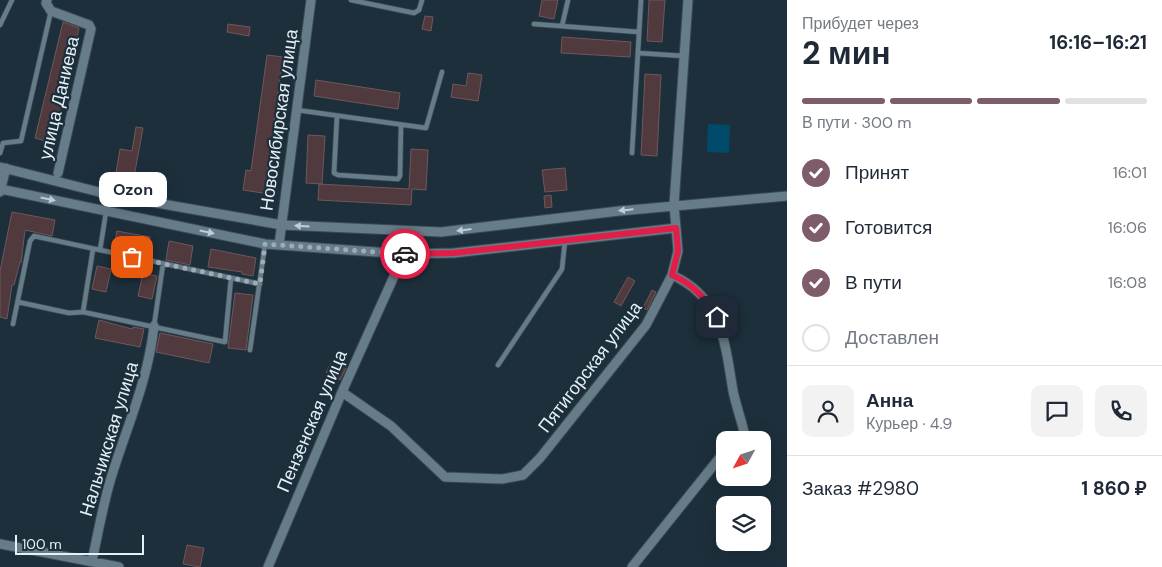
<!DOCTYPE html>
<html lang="ru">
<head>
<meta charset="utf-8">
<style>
	:root { --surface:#fff; --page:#f2f2f3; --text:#1f2937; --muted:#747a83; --line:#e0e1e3; --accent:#7e5c6b }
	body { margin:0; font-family:"DM Sans",sans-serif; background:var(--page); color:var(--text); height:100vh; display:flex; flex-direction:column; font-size:19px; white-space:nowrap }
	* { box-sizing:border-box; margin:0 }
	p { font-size:16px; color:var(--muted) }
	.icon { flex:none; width:28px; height:28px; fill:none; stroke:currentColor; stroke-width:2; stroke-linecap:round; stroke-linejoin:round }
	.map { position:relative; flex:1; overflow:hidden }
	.details { display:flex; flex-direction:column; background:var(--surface); width:375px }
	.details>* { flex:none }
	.needle { width:32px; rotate:230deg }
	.controls { position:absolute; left:716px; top:431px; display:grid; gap:10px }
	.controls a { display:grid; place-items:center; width:55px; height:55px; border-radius:10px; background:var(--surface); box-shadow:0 5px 20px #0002; font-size:25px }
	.scale { position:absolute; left:15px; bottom:12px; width:129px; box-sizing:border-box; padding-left:5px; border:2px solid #e5f0f8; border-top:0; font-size:14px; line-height:18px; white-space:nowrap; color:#e5f0f8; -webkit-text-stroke:4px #1c2f3b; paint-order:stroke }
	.pin { position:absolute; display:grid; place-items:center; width:42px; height:42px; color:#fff; margin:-21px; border-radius:10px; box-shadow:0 2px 8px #0006 }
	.courier { position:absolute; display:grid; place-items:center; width:50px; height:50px; margin:-25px; border:4px solid #e11d48; border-radius:50%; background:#fff; color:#222; box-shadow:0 1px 6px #0007 }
	.bubble { position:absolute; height:35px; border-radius:10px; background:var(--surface); box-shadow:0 5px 20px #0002; font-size:16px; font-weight:700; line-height:35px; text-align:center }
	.headline em { font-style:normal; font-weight:700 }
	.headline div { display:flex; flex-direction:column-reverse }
	.headline { display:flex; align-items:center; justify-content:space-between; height:85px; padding:0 15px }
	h1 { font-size:32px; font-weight:700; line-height:38px }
	.bar { display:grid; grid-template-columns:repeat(4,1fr); gap:8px 5px; align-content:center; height:60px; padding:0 15px }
	.bar i { height:6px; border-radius:4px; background:var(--line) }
	.bar .active { background:var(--accent) }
	.bar p { grid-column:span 4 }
	.line { display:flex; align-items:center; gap:12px; padding:0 15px; border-top:1px solid var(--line) }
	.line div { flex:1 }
	.round { display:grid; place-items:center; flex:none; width:52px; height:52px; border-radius:10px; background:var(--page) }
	ol { padding:0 15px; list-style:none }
	li { display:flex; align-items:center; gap:15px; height:55px }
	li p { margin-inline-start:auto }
	li .icon { padding:5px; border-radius:50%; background:var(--accent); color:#fff; stroke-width:4 }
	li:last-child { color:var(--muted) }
	li i { width:28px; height:28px; border:2px solid var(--line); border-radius:50% }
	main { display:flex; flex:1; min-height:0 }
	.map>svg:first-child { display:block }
</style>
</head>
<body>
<main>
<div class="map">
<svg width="787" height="567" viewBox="0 0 787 567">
	<rect width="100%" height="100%" fill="#1c2f3b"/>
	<path fill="#004b6c" d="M708,124L730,125L729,153L707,152Z"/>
	<path fill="#513a3e" stroke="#6f575a" d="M542,0H558L554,19L539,16Z
		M649,0H665L662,42L647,41Z
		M425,16L433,17L431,31L422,29Z
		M63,22L79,28L52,143L35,138Z
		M228,24L250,27L249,36L227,32Z
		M562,37L631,42L630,57L561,53Z
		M267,55L283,57L267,173L272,174L269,194L243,190L246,170L251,171Z
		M468,73L482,75L478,101L451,97L453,84L466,86Z
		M645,74L661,75L657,156L641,155Z
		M316,80L400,93L398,109L314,96Z
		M136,127L143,128L134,177L116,173L120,149L132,151Z
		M308,135L325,136L322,184L306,183Z
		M411,149L428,150L426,190L412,189L411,205L318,200L319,184L409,189Z
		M565,168L567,190L545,192L542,170Z
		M551,195L552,207L545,208L544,196Z
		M12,212L55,220L52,236L25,230L21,263L20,262L14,285H12L7,319L0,317V271Z
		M117,231L150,237L147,253L114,246Z
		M169,241L193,246L190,265L166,260Z
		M211,249L256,258L253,276L242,274V272L208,267Z
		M97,266L111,269L106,292L92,289Z
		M143,273L157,276L152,299L138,296Z
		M628,277L635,281L621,306L614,302Z
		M652,290L656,292L647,310L643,308Z
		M235,293L253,295L246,350L228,348Z
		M99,320L132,329L133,327L144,329L140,347L95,338Z
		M160,333L213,344L209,363L156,352Z
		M333,359L347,366L340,380L326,373Z
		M187,545L204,548L200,567L183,564Z"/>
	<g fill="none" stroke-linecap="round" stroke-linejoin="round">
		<defs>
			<path id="service" d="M351,0L414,13L419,10L422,0
				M534,24L639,32
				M0,25L12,0
				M562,26L568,0
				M638,53L684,56
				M297,110L426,128L442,72
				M337,116L334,173L338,175L398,179L400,176L401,125
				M0,153L3,143L21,141L51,11
				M632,153L641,0
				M100,250L106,212
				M18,302L69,313L83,312L225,342L231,278
				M83,312L93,249
				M13,324L30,241L34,236L260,284
				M154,326L163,264
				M250,350L265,244
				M498,365L562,269L565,241"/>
			<path id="minor" d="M47,0L46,3L51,11L89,25L91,29L58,173
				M0,167L111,195L282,225L441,232L619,211L787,196
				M0,189L265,244L404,254L454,253L676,228
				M0,192L6,168
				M279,245L311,0
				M672,275C722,297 725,343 733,391C736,405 741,419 744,432L736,440
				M342,392L391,426L445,477L502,479L523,475L540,458L646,325L672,275L678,251L674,205L688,0
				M0,544L119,567
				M92,561C98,533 103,505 111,478C127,426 148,381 154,326
				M268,567L342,392L404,254
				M632,567L725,451"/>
		</defs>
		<use href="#service" stroke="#3b4b55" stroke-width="6"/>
		<use href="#minor" stroke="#3b4b55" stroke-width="11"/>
		<use href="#service" stroke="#677c89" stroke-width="4.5"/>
		<use href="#minor" stroke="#677c89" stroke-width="9"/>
	</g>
	<defs><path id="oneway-solid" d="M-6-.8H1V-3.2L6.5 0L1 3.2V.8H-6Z" transform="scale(1.25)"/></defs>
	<g fill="#bfcdd7">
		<use href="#oneway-solid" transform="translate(48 199) rotate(12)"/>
		<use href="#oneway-solid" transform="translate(626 210) rotate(174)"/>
		<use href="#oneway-solid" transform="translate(302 226) rotate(-177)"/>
		<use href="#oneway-solid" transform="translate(464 230) rotate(173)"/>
		<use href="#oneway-solid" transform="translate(207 232) rotate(12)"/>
	</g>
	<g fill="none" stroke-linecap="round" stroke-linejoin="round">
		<path stroke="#9facb6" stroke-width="5" stroke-dasharray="0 9" d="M132,257L260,284L265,244L405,254"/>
		<path stroke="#e11d48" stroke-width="6" d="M405,254L454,253L676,228L678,251L672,275C693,284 705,298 717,317"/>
	</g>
	<g text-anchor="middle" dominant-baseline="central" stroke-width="4.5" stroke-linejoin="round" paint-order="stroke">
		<g font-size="18" fill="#e5f0f8" stroke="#1c2f3b">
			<text transform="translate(59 98) rotate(-77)">улица Даниева</text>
			<text transform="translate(279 120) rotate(-82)">Новосибирская улица</text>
			<text transform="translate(590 367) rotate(-53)">Пятигорская улица</text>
			<text transform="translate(312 421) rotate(-67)">Пензенская улица</text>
			<text transform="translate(109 439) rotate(-73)">Нальчикская улица</text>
		</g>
	</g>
</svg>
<div class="controls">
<a><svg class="needle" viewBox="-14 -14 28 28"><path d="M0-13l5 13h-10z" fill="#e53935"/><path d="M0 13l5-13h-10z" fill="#747a83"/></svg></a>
<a><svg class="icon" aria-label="layers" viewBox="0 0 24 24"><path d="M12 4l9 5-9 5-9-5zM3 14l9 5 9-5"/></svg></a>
</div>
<div class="scale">100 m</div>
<div class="pin" style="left:132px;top:257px;background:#ea580c"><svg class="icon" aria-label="bag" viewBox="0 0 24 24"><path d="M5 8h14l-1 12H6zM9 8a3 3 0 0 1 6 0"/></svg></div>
<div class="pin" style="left:717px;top:317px;background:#1f2937"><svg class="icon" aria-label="home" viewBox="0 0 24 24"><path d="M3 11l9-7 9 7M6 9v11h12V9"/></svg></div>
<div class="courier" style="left:405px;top:254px"><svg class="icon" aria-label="car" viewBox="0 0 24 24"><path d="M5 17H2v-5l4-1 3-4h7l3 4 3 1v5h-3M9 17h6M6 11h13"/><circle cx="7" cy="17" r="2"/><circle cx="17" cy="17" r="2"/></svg></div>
<div class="bubble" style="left:99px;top:172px;width:68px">Ozon</div>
</div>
<section class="details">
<div class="headline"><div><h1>2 мин</h1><p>Прибудет через</p></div><em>16:16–16:21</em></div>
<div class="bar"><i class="active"></i><i class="active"></i><i class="active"></i><i></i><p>В пути · 300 m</p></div>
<ol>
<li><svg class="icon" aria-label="check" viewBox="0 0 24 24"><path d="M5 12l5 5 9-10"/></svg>Принят<p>16:01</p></li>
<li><svg class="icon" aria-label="check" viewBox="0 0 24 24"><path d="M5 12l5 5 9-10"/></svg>Готовится<p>16:06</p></li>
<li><svg class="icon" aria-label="check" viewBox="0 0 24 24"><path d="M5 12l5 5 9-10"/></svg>В пути<p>16:08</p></li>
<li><i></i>Доставлен</li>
</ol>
<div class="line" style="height:90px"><a class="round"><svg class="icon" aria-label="person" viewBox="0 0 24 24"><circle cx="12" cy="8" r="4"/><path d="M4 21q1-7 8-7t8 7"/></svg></a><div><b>Анна</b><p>Курьер · 4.9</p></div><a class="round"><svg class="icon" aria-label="chat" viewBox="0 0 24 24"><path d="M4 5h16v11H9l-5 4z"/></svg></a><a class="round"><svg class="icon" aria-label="phone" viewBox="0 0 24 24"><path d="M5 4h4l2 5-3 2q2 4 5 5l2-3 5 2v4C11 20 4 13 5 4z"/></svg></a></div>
<div class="line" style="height:65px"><div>Заказ #2980</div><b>1 860 ₽</b></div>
</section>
</main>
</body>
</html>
